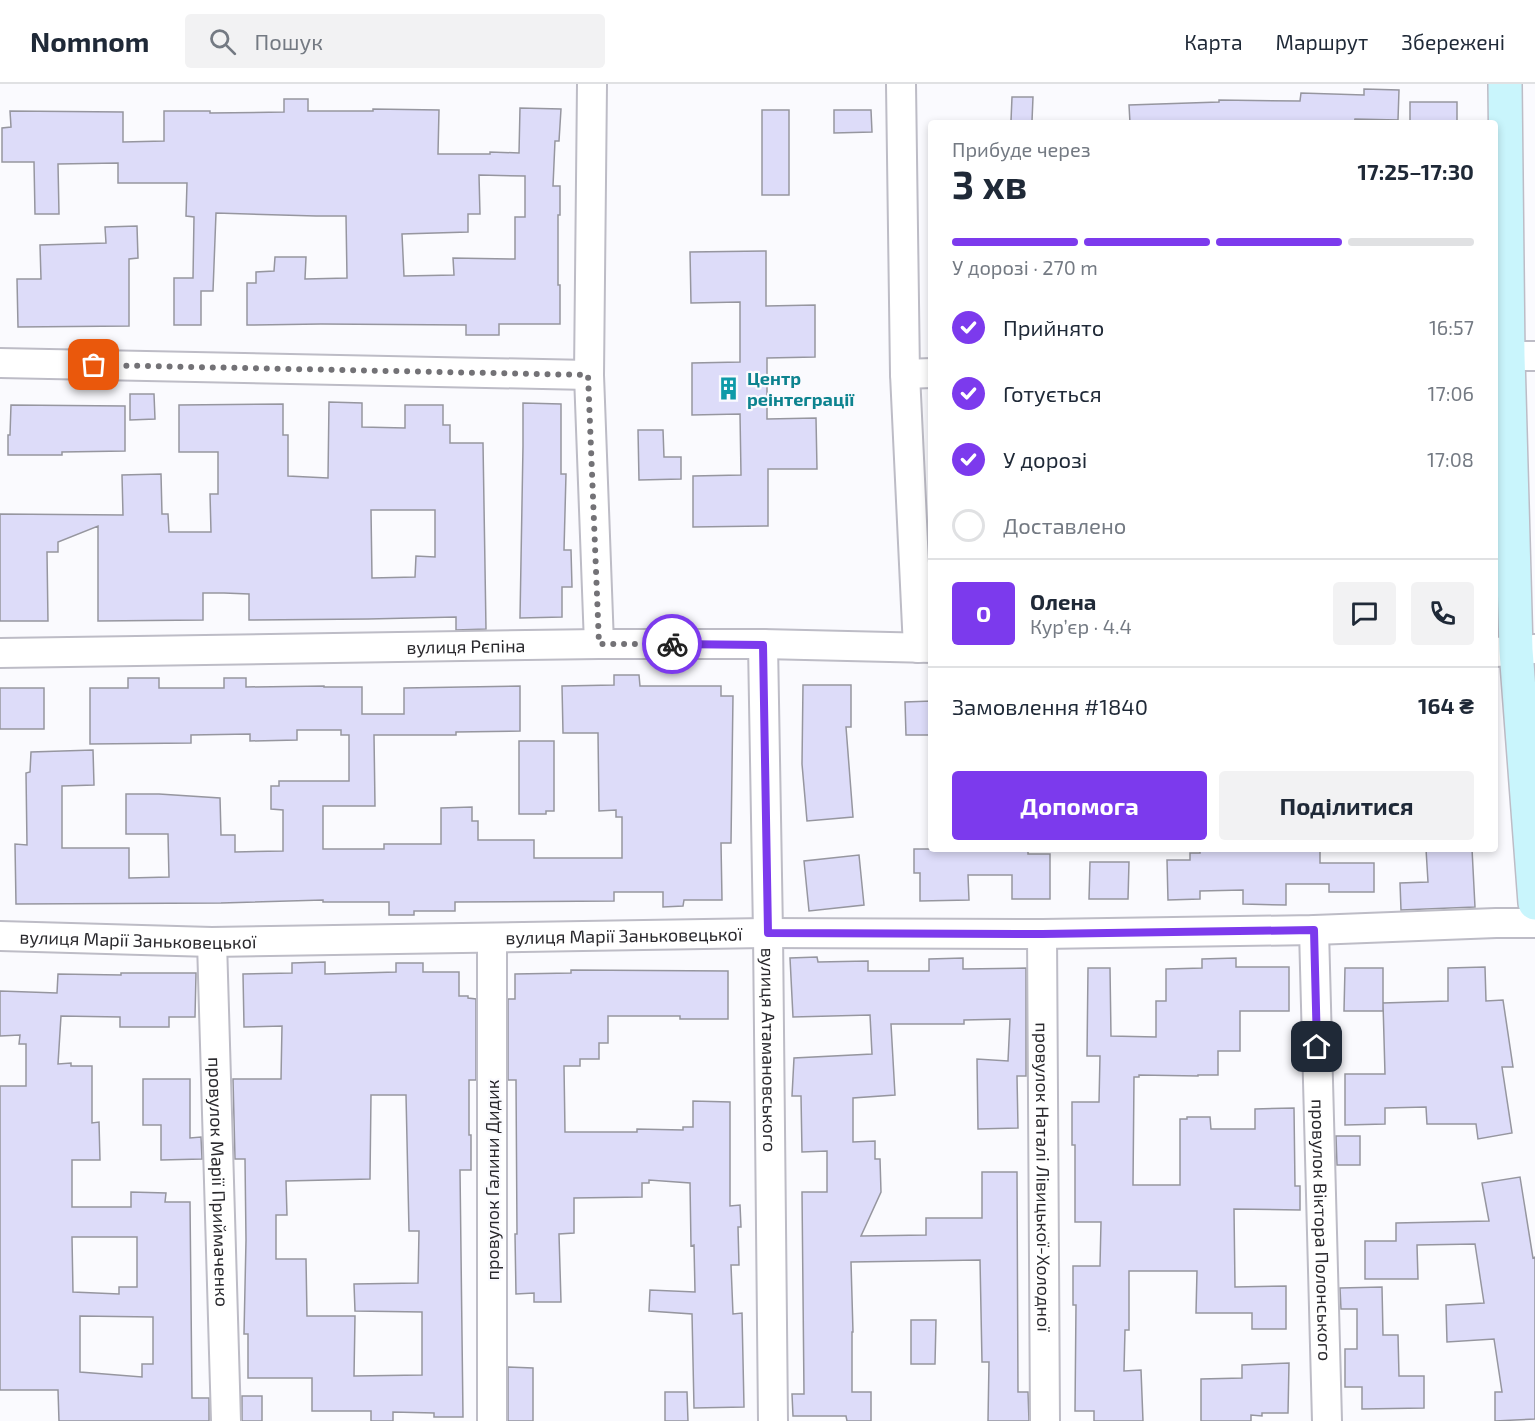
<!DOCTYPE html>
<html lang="uk">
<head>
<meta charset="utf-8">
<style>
	:root { --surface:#fff; --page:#f2f2f3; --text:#1f2937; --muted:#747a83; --line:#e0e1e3; --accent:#7c3aed }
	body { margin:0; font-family:"Exo 2",sans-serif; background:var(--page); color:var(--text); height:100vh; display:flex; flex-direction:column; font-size:22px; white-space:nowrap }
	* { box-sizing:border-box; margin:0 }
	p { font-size:20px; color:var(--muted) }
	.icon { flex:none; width:33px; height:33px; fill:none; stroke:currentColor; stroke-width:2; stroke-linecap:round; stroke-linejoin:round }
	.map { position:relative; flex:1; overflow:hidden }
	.panel { position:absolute; left:928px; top:36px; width:570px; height:732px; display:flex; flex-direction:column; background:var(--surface); border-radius:6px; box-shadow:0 3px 9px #0003 }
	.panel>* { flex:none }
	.pin { position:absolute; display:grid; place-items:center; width:51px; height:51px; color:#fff; margin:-26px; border-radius:12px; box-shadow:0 3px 9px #0006 }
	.courier { position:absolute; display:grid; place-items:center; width:60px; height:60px; margin:-30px; border:4px solid #7c3aed; border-radius:50%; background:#fff; color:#222; box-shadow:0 2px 8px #0007 }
	.overview em { font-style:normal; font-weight:700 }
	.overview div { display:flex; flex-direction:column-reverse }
	.overview { display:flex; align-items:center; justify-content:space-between; height:102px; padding:0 24px }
	h1 { font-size:39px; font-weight:700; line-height:45px }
	.bar { display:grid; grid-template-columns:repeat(4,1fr); gap:9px 6px; align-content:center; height:72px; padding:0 24px }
	.bar i { height:8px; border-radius:4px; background:var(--line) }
	.bar .selected { background:var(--accent) }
	.bar p { grid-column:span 4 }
	.line { display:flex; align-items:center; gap:15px; padding:0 24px; border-top:2px solid var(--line) }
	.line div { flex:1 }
	.round { display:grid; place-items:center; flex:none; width:63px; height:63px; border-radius:6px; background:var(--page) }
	ol { padding:0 24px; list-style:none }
	li { display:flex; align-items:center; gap:18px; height:66px }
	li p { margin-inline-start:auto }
	li .icon { padding:6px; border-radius:50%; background:var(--accent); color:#fff; stroke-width:4 }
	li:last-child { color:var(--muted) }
	li i { width:33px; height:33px; border:3px solid var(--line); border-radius:50% }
	.cta { display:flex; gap:12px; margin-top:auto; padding:12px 24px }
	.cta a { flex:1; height:69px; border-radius:6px; background:var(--accent); color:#fff; font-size:24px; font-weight:700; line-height:69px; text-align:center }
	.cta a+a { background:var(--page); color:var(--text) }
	header { display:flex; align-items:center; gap:36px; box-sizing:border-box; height:84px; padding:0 30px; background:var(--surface); border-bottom:2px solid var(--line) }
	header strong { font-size:28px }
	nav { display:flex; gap:33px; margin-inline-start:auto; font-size:21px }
	.search { width:420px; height:54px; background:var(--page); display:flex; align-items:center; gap:15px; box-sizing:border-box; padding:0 21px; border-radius:6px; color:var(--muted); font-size:22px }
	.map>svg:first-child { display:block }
</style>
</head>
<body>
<header>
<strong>Nomnom</strong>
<div class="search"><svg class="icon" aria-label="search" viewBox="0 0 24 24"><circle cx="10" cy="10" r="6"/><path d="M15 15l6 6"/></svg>Пошук</div>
<nav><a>Карта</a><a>Маршрут</a><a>Збережені</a></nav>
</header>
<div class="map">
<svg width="1535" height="1337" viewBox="0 0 1535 1337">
	<rect width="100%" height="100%" fill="#fafafe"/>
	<path fill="#dddcf9" stroke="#96969f" stroke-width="1.5" fill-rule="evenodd" d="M1364,5L1399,6L1398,36L1355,35L1354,39H1130L1129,21L1219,18V16L1300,17L1301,9L1364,11Z
		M1012,13H1033L1032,37H1011Z
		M284,15H308V27H373V25L439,26L438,70H490V68L519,69L520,24L561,25L559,57H555L553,102H560V131H558V201H560V240H499V251H466V241L321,240L247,241V199H256V188L274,187L275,173H306L305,195L347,194L346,132H316L216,129L213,207H201V241H174V194H193L194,133L186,132L187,99H118V79L58,80L59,130H35L34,78H2V44L11,43L10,27L123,28V58L164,57V27H210V29L284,28ZM479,91L525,92V133H515V175L453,174L454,191L404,192L402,150L468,148V130H480Z
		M1410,18H1457V39H1410Z
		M762,26H789V111H762Z
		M834,26H871L872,48L834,49Z
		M137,142L138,174L129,175V242L18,243L17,195H41L40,161L106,159L105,143Z
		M766,167V222L815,221V273L767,274V335L816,334L817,385H768V442L693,443V392L741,391L740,330L692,331V279L740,278V218L691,219L690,168Z
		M130,310H154L155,335L130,336Z
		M329,318L362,319V343L405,344V321H443V341H450V359H483L486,545L456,546V533L368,535L249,536V510L224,509H203V536L98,537V442L58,458V468H47L48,537H0V430L123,431L122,391L161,390L162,430H168L169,448H211L210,410H218V368H179V321L283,320V351H288V392L328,394ZM371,426H435V473L416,472L415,493L372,494Z
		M523,319L561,320V390H566L564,466H571L572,503H562V533L520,534L523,362Z
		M11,321L125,322V367L62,368V371H8V351H10Z
		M638,346H663L664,373H681V395L639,396Z
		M614,591H639L640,602H721V612H733L731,759H721L722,816H684L683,822L663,823V808H614V817L455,818V827H414V831H389V818H323V816L221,819L16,820L15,760L27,761L26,689L30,688L31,668L93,666L94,701L62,702V764H129V794L169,793L168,750H126V710H159L220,714L221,751H235V768L283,767V726L271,725V702H279V697H349V651H341V646H297V656L250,657V650L191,651V659L90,660V604H128V594H159V604H224V594H246V603L324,602V603H362V630H404V604L520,602V647L456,648V651H374L375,722H323V765H384V760H441V724L472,723V737H478V756H534V774H622V733H616V726L599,727L598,649H563L562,602L614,601Z
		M803,601H851V643H846L853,733L807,737L802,680Z
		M0,604H44V645H0Z
		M932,617V651H906L905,618Z
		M519,657H554V727H546V730H519Z
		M914,765H1028V770H1050V815H1012V791H968L969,816L920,817V789H914Z
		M1200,765H1320V779H1374V808H1329V800H1286V821L1243,820V806L1200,807V815L1168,816L1167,776H1190V769H1200Z
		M1426,765H1472L1475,823L1401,826L1400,799L1428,798Z
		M859,771L864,821L809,827L804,777Z
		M1090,778H1129L1128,815H1089Z
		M817,873L818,878L868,877V887H929V875L963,874V885L1026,884V992H1017L1018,1044L978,1045L977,975L1008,977L1010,935L964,936V940H891L895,1011L853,1014V1058L875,1057V1075H880L881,1108L861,1152L926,1151V1134H982V1088H1017L1018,1308H1028L1029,1337H988L989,1278H982L980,1176L851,1178L853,1248H852V1308H871V1337H847L846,1332H793L792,1310H804L802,1108H827V1067L802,1068L801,1012H792L794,974L872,970L870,931L793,933L790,874Z
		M1236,874V883H1289V927H1240V967H1218V991H1198V992L1139,991V993H1134L1133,1101H1180V1035H1187V1033H1210L1211,1045H1255V1025L1294,1024L1295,1102H1300V1126L1234,1125L1235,1203L1286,1202V1245H1252V1229H1196L1197,1187H1129V1246H1125L1124,1287L1141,1286L1143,1337H1094V1327H1075L1076,1221H1073V1182H1100L1101,1138H1075V1061H1072V1018H1099L1100,972H1087L1088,884H1110L1111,952L1156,953V917H1166V885L1202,884V875Z
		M325,878V890L396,888V879H423V888H459V912H468V914L476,915V996H469V1051H471V1086H460L463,1333H434V1329L393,1328V1337H371V1327H312V1294H248V1250H244L246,1156L245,1075H235L233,995H281L282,942L244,943L243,890L292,889V879ZM371,1011H406L409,1147H419L418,1199L354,1200L355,1227L422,1228V1291L354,1292L355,1232H307L306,1175H276V1131H287L286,1097L370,1095Z
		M1485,883L1486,917L1503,916L1513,983H1502L1512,1049L1478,1055L1476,1040H1427L1426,1023L1385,1024V1040L1345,1041V990H1385L1383,919L1448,917V884Z
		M1345,884H1383V927H1344Z
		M571,886L728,887V935H680V932H608V959H599V975H580V982H564L565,1048H637V1045L683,1046V1043H693V1017L730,1018V1122L740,1121L741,1143H738L739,1181H731L733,1230L742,1229L744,1323L694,1324L692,1230L649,1227L650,1206L695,1208L694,1161L691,1162L690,1099L649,1096V1099H642V1113L574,1114V1149L559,1150L561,1218H534V1209L516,1210L515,1150H517L516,996H508V915H515V890L571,889Z
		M121,889H196L195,933H169V943H120V933L61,932L58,980L71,979V982H92V1039L99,1038L100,1076H72V1123H131V1108L166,1109L165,1118H190L192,1314H209V1337H59L58,1306H0V1002H26V960H19L20,951L0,952V907L57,909L58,890L121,891ZM72,1153H137V1203H119V1210L73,1208ZM80,1232L153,1233V1280H142V1293L80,1288Z
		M143,995H190V1054L201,1053L202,1075L161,1076V1041H143Z
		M1336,1052H1360V1081H1337Z
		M1520,1093L1533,1174L1535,1173V1335L1495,1337V1308H1502L1494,1255L1447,1258L1446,1221L1484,1219L1475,1160L1417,1161L1418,1195H1365V1157H1396V1139L1489,1137L1482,1099Z
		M1382,1203L1383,1251H1398L1399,1292H1424V1324L1362,1325V1303H1345V1265H1357V1225H1341L1340,1204Z
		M911,1236H936L935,1280H911Z
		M1289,1279L1288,1329H1262V1332L1251,1331V1337H1201V1295L1242,1294V1281Z
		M508,1283L533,1284V1337H508Z
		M665,1308H687L688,1337H665Z
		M242,1312H262V1337H242Z"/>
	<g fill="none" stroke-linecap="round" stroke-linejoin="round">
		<defs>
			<g id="street">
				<path d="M592,0L589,291L599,560"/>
				<path d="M901,0L905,290L918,564"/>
				<path d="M1496,272H1535"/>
				<path d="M0,279L589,291"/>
				<path d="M905,290L932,289"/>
				<path id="s1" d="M763,560L768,849L773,1337"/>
				<path d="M1496,568L1535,565"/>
				<path id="s2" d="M0,569L599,560H763L932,564"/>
				<path id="s3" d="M1314,846L1327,1337"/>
				<path id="s4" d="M1042,850L1045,1337"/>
				<path id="s5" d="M0,852L212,858L768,849L1042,850L1314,846L1496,839H1535"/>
				<path d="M492,854V1337"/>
				<path id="s6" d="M212,858L226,1337"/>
			</g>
			<path id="secondary" d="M1505,0L1508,272L1516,566L1535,819"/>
		</defs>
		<use href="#street" stroke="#bdbcc6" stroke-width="32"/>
		<use href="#secondary" stroke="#bdbcc6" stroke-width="36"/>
		<use href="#street" stroke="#fff" stroke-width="28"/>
		<use href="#secondary" stroke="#c9f5fc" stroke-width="33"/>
	</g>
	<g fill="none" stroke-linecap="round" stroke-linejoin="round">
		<path stroke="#737276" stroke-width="6" stroke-dasharray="0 10.8" d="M94,281L588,291L599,560H672"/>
		<path stroke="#7c3aed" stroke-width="8" d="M672,560L763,561L768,849L1042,850L1314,846L1317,963"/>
	</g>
	<defs>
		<symbol id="building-bare" viewBox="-9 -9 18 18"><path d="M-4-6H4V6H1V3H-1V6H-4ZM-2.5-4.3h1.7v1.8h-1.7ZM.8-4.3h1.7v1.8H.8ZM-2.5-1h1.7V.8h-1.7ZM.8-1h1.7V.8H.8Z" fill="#0f9aa8" stroke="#fafafe" stroke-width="2.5" paint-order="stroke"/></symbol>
	</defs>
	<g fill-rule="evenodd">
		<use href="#building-bare" x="712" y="288" width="33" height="33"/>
	</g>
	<g text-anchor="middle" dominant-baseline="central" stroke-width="4.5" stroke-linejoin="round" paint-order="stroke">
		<g font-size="18" font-weight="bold" fill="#0d838f" stroke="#fafafe" text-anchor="start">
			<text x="747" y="294">Центр<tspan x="747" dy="21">реінтеграції</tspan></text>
		</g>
		<g font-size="18" fill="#2a292d" stroke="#fafafe">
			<text stroke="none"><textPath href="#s2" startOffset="466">вулиця Рєпіна</textPath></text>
			<text stroke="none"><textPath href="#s5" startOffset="624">вулиця Марії Заньковецької</textPath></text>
			<text stroke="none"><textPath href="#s5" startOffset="138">вулиця Марії Заньковецької</textPath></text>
			<text stroke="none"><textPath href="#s1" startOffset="406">вулиця Атамановського</textPath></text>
			<text stroke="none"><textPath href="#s4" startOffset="243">провулок Наталі Лівицької-Холодної</textPath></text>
			<text transform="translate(492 1096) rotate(-90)">провулок Галини Дидик</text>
			<text stroke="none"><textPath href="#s6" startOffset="240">провулок Марії Приймаченко</textPath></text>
			<text stroke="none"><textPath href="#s3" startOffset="300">провулок Віктора Полонського</textPath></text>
		</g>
	</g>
</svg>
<div class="pin" style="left:94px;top:281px;background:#ea580c"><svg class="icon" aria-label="bag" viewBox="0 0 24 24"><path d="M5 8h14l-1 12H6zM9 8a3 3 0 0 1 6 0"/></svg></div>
<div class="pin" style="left:1317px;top:963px;background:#1f2937"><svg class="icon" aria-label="home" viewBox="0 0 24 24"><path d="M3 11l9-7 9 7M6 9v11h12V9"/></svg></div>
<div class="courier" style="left:672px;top:560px"><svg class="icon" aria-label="bike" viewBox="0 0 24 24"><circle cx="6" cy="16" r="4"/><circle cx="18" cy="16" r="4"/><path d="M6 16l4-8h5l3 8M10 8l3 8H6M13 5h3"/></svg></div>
<section class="panel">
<div class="overview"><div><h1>3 хв</h1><p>Прибуде через</p></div><em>17:25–17:30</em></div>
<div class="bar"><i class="selected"></i><i class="selected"></i><i class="selected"></i><i></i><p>У дорозі · 270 m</p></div>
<ol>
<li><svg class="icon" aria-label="check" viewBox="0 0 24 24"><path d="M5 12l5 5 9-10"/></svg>Прийнято<p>16:57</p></li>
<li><svg class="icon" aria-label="check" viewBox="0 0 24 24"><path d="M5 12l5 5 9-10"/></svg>Готується<p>17:06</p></li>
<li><svg class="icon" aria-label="check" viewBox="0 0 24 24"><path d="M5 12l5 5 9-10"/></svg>У дорозі<p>17:08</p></li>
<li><i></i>Доставлено</li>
</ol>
<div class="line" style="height:108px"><b class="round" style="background:var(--accent);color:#fff">О</b><div><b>Олена</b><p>Кур’єр · 4.4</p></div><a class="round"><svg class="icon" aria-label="chat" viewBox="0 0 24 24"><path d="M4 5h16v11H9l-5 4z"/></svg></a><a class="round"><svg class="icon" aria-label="phone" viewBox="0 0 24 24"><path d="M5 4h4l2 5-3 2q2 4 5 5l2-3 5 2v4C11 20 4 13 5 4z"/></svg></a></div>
<div class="line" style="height:78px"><div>Замовлення #1840</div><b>164 ₴</b></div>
<div class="cta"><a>Допомога</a><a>Поділитися</a></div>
</section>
</div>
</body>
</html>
